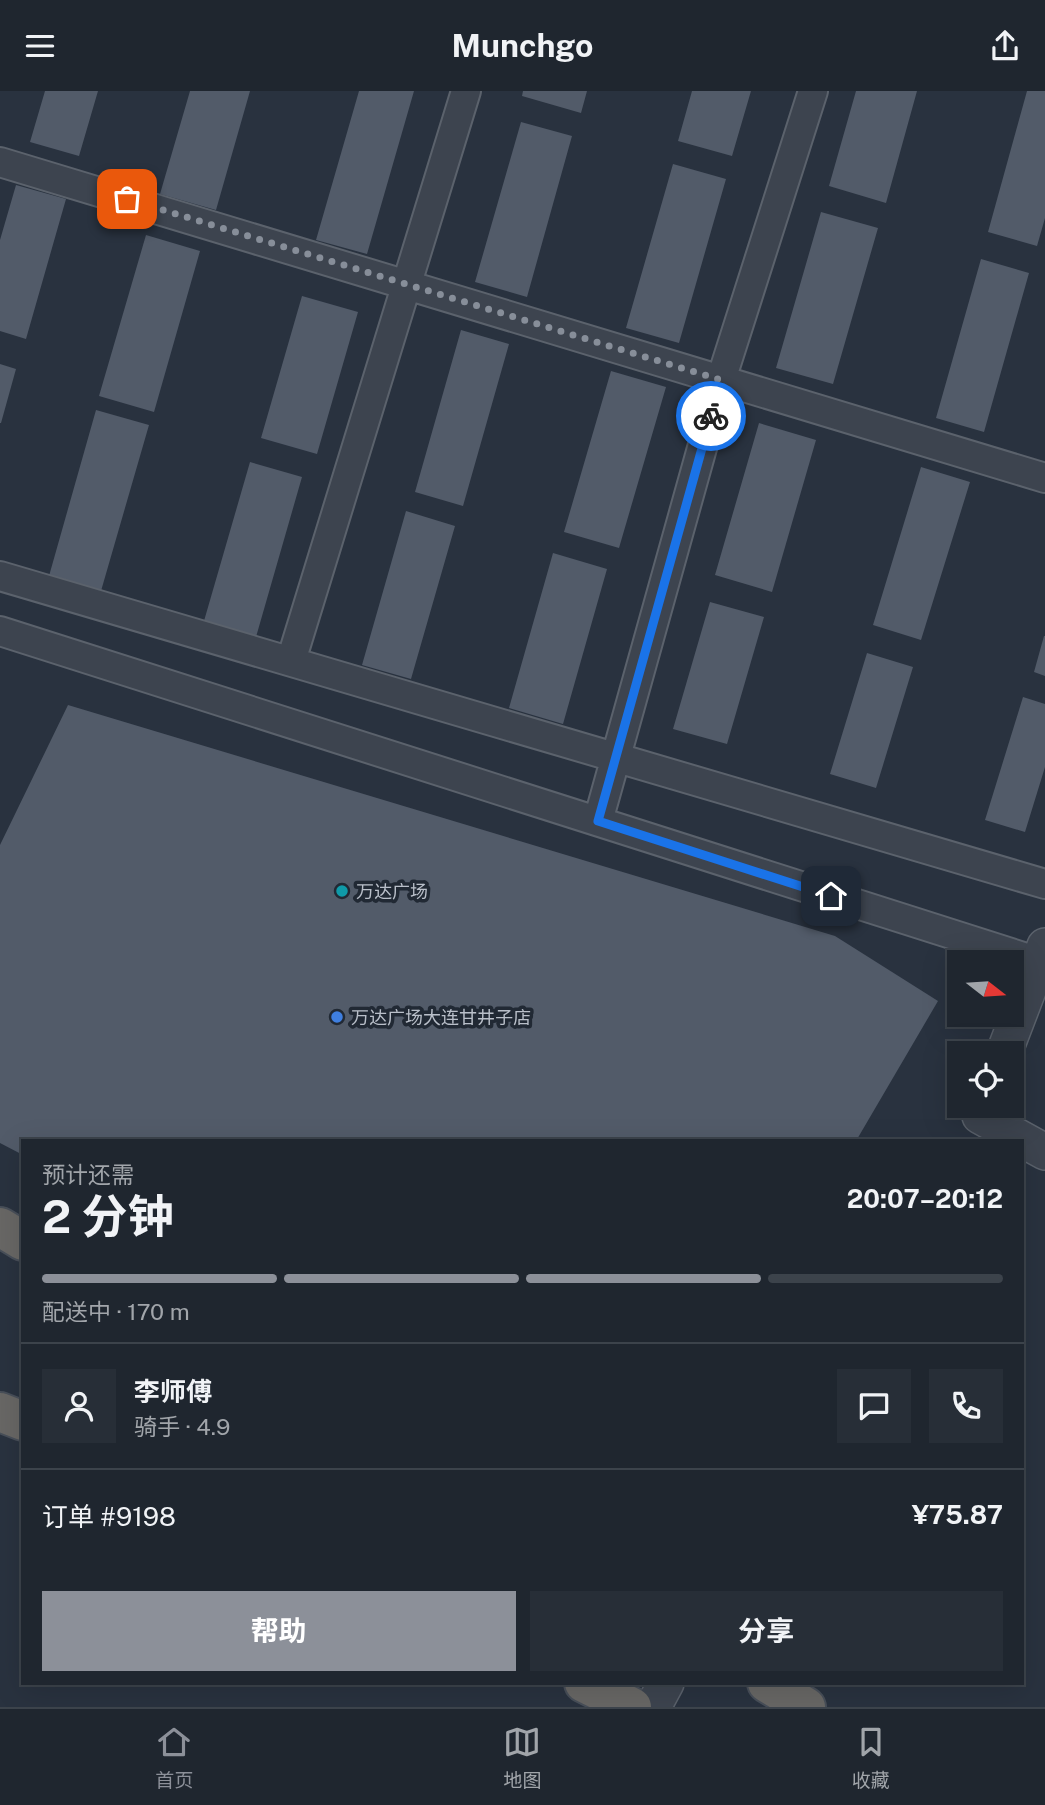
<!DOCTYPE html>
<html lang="zh">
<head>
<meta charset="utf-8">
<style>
	:root { --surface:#1f262f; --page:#272e37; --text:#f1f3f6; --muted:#a1a5aa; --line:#3c434b; --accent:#8c9099 }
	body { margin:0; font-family:"Public Sans","Noto Sans SC",sans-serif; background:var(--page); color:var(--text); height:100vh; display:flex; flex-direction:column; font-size:26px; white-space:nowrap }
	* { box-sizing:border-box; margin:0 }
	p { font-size:23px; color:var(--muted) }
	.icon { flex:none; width:38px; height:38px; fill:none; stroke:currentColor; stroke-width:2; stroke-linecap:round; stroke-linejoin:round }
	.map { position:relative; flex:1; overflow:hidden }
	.details { position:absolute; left:21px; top:1048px; width:1003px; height:546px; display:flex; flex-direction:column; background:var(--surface); border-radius:0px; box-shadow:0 7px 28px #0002,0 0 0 2px var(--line) }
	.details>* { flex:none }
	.needle { width:46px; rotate:107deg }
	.buttons { position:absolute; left:947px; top:859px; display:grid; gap:14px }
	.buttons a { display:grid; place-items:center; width:77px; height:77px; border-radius:0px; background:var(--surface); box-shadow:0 7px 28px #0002,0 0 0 2px var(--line); font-size:35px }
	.pin { position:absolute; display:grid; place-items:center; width:60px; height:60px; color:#fff; margin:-30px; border-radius:14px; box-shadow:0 4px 10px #0006 }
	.courier { position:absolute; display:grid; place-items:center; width:70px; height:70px; margin:-35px; border:5px solid #1a73e8; border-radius:50%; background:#fff; color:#222; box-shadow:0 2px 9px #0007 }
	.head em { font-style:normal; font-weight:700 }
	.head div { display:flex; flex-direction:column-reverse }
	.head { display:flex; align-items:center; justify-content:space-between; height:119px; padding:0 21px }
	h1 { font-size:46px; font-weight:700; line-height:52px }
	.bar { display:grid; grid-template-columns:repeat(4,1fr); gap:10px 7px; align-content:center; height:84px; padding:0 21px }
	.bar i { height:9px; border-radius:5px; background:var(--line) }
	.bar .active { background:var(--accent) }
	.bar p { grid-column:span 4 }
	.line { display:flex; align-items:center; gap:18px; padding:0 21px; border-top:2px solid var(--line) }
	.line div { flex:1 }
	.round { display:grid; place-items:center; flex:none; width:74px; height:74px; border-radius:0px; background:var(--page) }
	.action { display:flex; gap:14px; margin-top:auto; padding:14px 21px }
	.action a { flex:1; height:80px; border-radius:0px; background:var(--accent); color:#fff; font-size:28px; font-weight:700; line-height:80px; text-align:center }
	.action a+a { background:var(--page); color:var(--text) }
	header { display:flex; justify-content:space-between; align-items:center; height:91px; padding:0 21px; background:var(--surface); font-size:32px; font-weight:700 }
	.tab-bar { display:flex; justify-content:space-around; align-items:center; height:98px; border-top:2px solid var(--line); background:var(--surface); font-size:19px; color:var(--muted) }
	.tab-bar a { display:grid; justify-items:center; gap:4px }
	.tab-bar .active { color:var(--accent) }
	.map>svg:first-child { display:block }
</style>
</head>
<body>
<header><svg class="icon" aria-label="menu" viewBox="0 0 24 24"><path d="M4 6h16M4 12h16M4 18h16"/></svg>Munchgo<svg class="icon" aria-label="share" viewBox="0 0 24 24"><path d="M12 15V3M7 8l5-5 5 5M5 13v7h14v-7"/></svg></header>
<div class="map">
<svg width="1045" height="1616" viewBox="0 0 1045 1616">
	<rect width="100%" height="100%" fill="#29323f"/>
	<path fill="#525b69" d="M45,0H98L79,65L30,51Z
		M190,0H250L216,119L160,103Z
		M359,0H414L367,163L316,149Z
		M523,0H587L581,22L522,5Z
		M692,0H751L732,65L678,50Z
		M856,0H917L886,112L829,95Z
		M1027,0H1045V127L1037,155L988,141Z
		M521,31L572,45L527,206L475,191Z
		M673,73L726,88L679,252L626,237Z
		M16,94L66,108L26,248L0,240V149Z
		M821,121L878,137L833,293L776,277Z
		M146,144L200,160L154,321L99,305Z
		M981,168L1029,182L984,341L936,327Z
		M302,205L358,221L317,363L261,347Z
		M461,239L509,253L463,415L415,401Z
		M0,273L16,278L1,332H0Z
		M611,280L666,296L619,457L564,441Z
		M96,319L149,334L101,500L49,485Z
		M759,332L816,349L772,501L715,484Z
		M250,371L302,386L256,546L204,530Z
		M921,376L970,391L921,549L873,534Z
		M406,420L455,435L411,588L362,574Z
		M553,462L607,478L563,633L509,617Z
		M710,511L764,526L727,653L673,638Z
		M1044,545H1045V585L1034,581Z
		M867,562L913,576L876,697L830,683Z
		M1023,606L1045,613V676L1025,741L985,729Z
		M68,614L835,845L938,910L856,1050H23V1064L0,1052V754Z"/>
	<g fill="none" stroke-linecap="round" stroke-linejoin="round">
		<defs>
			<path id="minor" d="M0,71L1045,387
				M0,485L1045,793
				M0,540L1039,871
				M291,570L466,0
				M598,730L721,289L813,0"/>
			<path id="tertiary" d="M1004,962L1045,855
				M980,1025L1045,1061
				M653,1616L666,1592"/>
			<path id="trunk" d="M0,1136L23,1150
				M0,1321L23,1330
				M584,1592L632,1616
				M767,1592L806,1616"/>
		</defs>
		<use href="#minor" stroke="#5b626c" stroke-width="32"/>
		<use href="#tertiary" stroke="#5b626c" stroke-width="38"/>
		<use href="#trunk" stroke="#484f59" stroke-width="42"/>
		<use href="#minor" stroke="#3d444f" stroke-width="28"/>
		<use href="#tertiary" stroke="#3d444f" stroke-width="35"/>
		<use href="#trunk" stroke="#686765" stroke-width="38"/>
	</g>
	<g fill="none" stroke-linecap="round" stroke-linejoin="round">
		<path stroke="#878e99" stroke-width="7" stroke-dasharray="0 12.6" d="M127,108L721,289L711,325"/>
		<path stroke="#1a73e8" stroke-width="9" d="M711,325L598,730L831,805"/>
	</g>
	<circle fill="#0f9aa8" stroke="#212934" stroke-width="2.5" cx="342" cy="800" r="7"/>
	<circle fill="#3f7fe0" stroke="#212934" stroke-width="2.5" cx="337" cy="926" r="7"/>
	<g text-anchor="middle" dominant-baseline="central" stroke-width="7" stroke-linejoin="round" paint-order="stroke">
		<g font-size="18" fill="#b9bfc9" stroke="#212934" text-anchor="start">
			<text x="356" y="800">万达广场</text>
			<text x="351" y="926">万达广场大连甘井子店</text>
		</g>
	</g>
</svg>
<div class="buttons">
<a><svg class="needle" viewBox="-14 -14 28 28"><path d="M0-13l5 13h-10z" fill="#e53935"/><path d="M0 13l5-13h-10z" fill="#a1a5aa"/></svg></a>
<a><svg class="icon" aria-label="locate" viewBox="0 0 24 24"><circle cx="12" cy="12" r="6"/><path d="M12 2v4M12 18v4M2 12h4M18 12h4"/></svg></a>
</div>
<div class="pin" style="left:127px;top:108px;background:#ea580c"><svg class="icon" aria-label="bag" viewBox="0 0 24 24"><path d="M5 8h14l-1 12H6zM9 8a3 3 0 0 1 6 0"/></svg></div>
<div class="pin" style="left:831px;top:805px;background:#1f2937"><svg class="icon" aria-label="home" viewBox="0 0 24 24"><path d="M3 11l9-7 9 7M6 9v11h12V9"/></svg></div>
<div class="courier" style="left:711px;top:325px"><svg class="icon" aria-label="bike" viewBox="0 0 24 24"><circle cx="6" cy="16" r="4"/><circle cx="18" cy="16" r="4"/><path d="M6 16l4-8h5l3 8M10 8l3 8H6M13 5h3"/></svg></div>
<section class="details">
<div class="head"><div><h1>2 分钟</h1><p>预计还需</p></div><em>20:07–20:12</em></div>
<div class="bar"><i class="active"></i><i class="active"></i><i class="active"></i><i></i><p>配送中 · 170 m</p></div>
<div class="line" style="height:126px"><a class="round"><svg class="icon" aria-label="person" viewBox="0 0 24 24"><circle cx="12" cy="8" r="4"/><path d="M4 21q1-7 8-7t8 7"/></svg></a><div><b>李师傅</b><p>骑手 · 4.9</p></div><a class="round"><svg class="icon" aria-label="chat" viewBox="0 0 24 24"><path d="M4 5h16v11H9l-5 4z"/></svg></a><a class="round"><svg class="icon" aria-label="phone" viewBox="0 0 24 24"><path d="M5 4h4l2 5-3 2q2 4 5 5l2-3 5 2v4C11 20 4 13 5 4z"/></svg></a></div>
<div class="line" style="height:91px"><div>订单 #9198</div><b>¥75.87</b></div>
<div class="action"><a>帮助</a><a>分享</a></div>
</section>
</div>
<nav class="tab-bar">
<a class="active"><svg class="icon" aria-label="home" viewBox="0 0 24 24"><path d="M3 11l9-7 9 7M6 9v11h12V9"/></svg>首页</a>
<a><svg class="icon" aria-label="map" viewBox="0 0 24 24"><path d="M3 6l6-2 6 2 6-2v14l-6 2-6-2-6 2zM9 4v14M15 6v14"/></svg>地图</a>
<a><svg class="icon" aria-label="saved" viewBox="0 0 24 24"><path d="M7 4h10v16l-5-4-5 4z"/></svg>收藏</a>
</nav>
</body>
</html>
